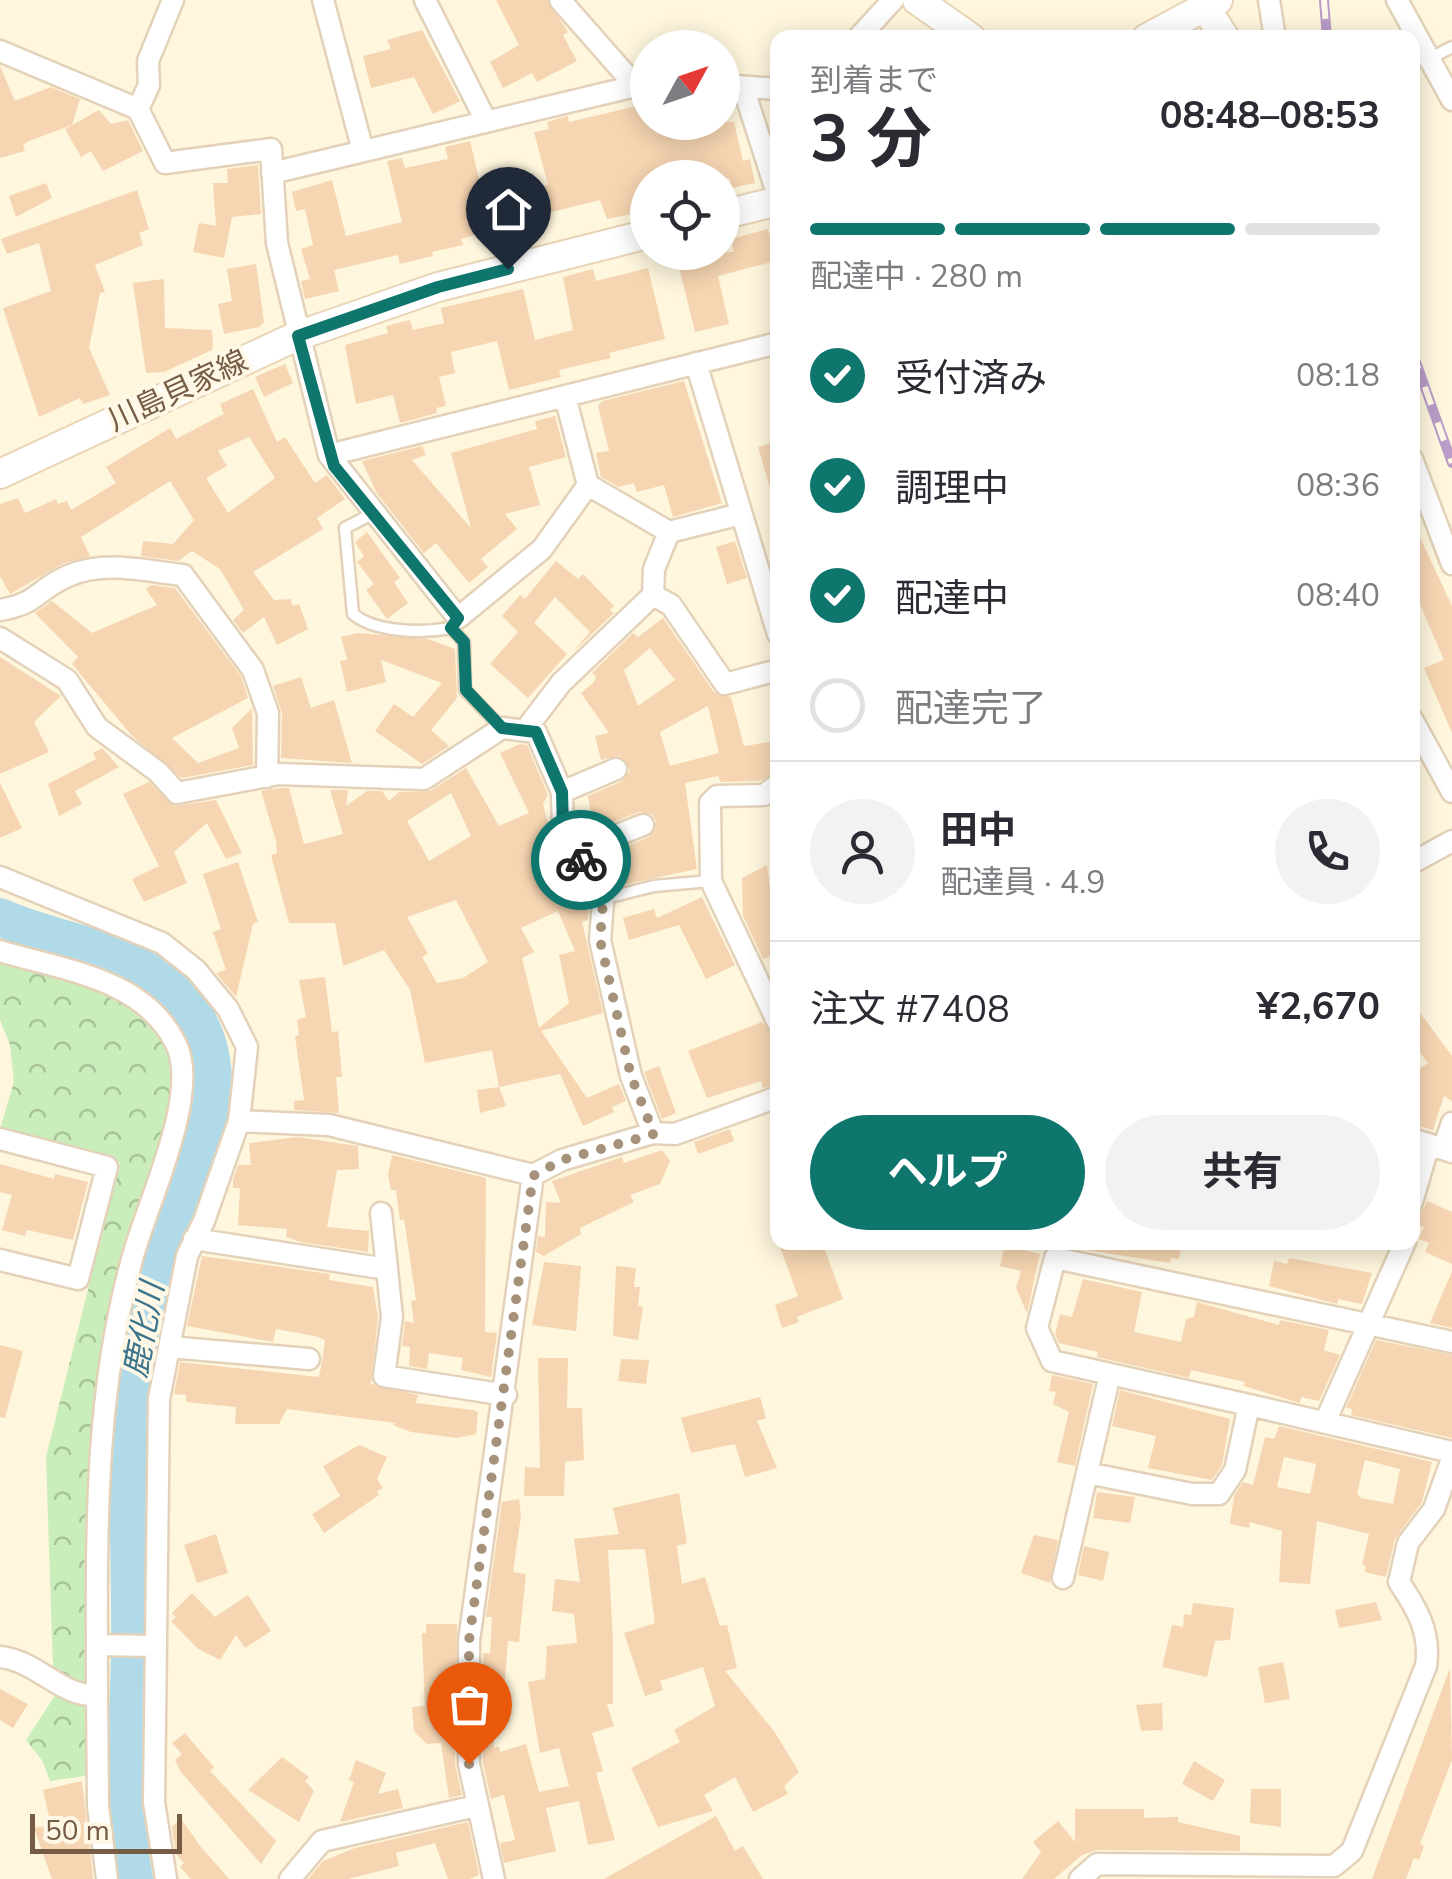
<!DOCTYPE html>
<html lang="ja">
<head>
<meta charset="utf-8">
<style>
	:root { --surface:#fff; --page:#f2f2f3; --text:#2b2b33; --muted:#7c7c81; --line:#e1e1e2; --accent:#0f766e }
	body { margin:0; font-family:"Nunito Sans","Noto Sans JP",sans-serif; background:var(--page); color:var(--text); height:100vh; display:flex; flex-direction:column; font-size:38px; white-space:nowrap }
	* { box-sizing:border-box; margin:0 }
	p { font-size:32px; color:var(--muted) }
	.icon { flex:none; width:55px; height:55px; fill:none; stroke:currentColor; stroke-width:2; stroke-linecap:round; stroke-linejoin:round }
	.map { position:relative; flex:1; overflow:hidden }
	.panel { position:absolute; left:770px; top:30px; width:650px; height:1220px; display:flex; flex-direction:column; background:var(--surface); border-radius:20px; box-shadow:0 5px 25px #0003 }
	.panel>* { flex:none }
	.needle { width:65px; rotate:50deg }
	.buttons { position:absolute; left:630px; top:30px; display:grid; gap:20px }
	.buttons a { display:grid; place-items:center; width:110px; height:110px; border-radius:50%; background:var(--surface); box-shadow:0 5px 25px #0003; font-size:50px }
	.scale { position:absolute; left:30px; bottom:25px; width:152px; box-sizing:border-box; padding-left:10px; border:5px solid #765c44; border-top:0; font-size:28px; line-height:35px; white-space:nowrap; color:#765c44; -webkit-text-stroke:8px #fff8e6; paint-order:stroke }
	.pin { position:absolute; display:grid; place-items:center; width:85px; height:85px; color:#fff; margin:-102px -42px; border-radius:50% 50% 50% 0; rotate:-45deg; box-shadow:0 0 10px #0007 }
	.pin .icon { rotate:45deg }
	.courier { position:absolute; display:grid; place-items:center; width:100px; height:100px; margin:-50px; border:8px solid #0f766e; border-radius:50%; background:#fff; color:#222; box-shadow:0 2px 12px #0007 }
	.headline em { font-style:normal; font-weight:700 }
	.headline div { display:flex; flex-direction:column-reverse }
	.headline { display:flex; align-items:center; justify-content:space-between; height:170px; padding:0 40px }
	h1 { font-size:65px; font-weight:700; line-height:75px }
	.bar { display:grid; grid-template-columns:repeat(4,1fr); gap:15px 10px; align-content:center; height:120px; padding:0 40px }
	.bar i { height:12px; border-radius:8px; background:var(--line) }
	.bar .selected { background:var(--accent) }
	.bar p { grid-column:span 4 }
	.line { display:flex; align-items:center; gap:25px; padding:0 40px; border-top:2px solid var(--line) }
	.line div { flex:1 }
	.round { display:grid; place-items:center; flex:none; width:105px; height:105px; border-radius:52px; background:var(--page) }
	ol { padding:0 40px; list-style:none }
	li { display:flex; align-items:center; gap:30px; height:110px }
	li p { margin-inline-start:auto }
	li .icon { padding:10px; border-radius:50%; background:var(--accent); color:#fff; stroke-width:4 }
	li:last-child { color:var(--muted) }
	li i { width:55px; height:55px; border:5px solid var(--line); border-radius:50% }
	.cta { display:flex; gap:20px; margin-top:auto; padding:20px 40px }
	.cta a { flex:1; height:115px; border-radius:60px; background:var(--accent); color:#fff; font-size:40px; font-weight:700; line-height:115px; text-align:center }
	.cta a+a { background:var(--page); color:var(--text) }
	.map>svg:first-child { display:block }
</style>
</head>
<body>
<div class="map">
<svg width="1452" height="1879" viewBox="0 0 1452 1879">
	<defs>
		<pattern id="park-crowns" width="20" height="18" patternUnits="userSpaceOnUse" patternTransform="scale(2.5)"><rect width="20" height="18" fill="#c9edbb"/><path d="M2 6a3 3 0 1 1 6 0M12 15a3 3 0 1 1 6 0" fill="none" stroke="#a8c39a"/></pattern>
	</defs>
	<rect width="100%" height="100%" fill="#fef6dd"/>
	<path fill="url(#park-crowns)" d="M0,956L94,982L144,1010L180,1068L115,1308L91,1775L50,1781L42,1760L26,1740L54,1697L46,1457L120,1162L0,1129L14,1082L10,1045L0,1020Z"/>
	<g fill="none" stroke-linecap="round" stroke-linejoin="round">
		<path stroke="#b1dae9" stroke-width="38" d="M0,917C68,948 163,949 200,1025C238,1103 184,1182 159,1255C116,1386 132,1518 130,1653C129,1730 119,1803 134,1879"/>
	</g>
	<path fill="#f6d6b2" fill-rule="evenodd" d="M496,0H547L568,32L563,35L577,61L537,82L532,73L503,88L490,62L519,45Z
		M422,30L460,101L433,114L414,77L371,88L363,56L391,49L387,40Z
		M0,66L15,101L51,87L80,99L72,125L29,141L23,145L25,151L0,158Z
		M641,105L645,122H734L743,161L750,159L755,183L732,188L729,178H648V208L637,213L607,219L600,200L540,215L461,239L463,245L432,252L433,256L400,264L398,255L334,270L339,291L305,299L301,281L310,279L301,249L313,245L305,209L296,211L292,192L332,180L346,236L402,222L387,161L402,158L405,168L448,159L445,147L470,141L484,200L548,185L534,132L549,129L547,122L568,116L569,122Z
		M99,110L111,124L128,120L143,151L103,171L91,151L81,157L65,129Z
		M258,165L261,214L232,217L224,258L193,252L199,223L216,226L213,183H228L227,169Z
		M46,183L52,198L16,217L9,196Z
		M137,190L149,229L139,233L143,245L95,265L105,292L100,293L89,348L110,395L83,404L80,398L39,417L3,308L51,291L39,243L7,254L1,239Z
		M768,229L776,261L718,276L729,324L695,332L676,255L734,252L731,239Z
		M256,264L264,322L259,327L224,334L218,304L232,301L227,269Z
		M648,268L665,339L609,353L611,358L559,370L561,377L509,390L497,341L451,352L455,373L439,377L446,406L436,408L437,413L400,423L393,395L356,404L345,345L388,333L386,326L410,320L413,330L444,323L441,308L523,289L535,340L573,330L563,277L593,269L596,281Z
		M164,279L165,328L212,330L213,346L212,350L164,372L146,373L133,283Z
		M285,364L293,383L264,397L255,377Z
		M684,381L722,503L673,517L664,485L637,492L634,483L619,487L601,477L596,453L609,451L598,406L602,401Z
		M253,389L277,442L285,437L315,483L327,475L345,499L317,518L323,529L253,572L274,600L290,599L293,606L299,604L308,629L277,645L264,617L243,633L233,620L244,610L220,569L192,551L178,561L141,556L143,541L173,544L194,520L170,481L81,537L90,556L62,564L10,594L0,576V504L18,498L25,513L56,499L58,504L67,501L71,510L116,483L106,467L170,428L176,439L224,414L220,404ZM249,437L275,478L228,513L206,478L227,466L218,451Z
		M555,416L566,457L529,467L540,505L505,514L517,529L481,559L488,567L469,583L436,543L424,553L376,492L362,461L422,446L426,455L412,460L471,528L451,453L537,429L535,421Z
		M778,441V497L773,498L758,447Z
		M1412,520L1452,606V733L1424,668L1444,660L1419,602L1412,605Z
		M367,532L400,578L394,582L408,603L387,619L366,590L374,584L357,562L364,556L355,542Z
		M735,541L747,578L727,584L716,547Z
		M556,561L578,579L583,574L614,606L610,610L614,613L572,653L590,632L555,597L534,623L567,654L528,698L490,664L518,632L502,616L520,595L525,599Z
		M151,585L175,588L241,676L248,698L172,738L198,763L239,748L232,728L252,708L253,765L182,778L132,736L72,664L78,657L35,613L52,601L92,633L157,605L146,589Z
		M663,618L714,692L731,697L744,746L771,742L776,775L759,781L721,782L718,776L685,783L697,869L613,887L607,855L603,856L649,837L656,821L651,814L639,812L594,830L588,796L622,781L630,770L619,756L601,760L595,736L609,733L581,693L593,683L596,677L592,673L633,633L638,637ZM650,648L675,680L638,706L624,670ZM708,706L719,753L670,766L660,732Z
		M358,633L428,639L455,649L457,698L431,730L449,746L422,764L375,731L394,704L413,717L442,683L381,660L386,682L347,692L340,661L347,660L341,637Z
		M0,657L61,696L34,722L49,752L0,774Z
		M301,677L311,708L334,700L352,763L281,758L282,713L273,686Z
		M520,744L527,745L548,795L543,804L551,835L589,905L588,920L582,922L603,1013L541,1031L587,1098L619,1084L626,1101L612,1107L614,1112L583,1126L560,1074L499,1087L506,1106L480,1113L477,1090L499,1087L492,1050L425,1063L410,990L384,950L343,966L335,923H289L271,855L277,853L276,841L261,791L280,788H289L304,844L343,834L330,790H348L346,806L367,791H382L389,801L399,792L430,791L466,768L499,826L529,813L500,753ZM451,793L471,836L429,861L407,821ZM456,900L488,962L463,978L437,983L422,957L428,954L407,917ZM558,911L575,951L559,955L569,1003L539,1028L522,958L534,952L521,928Z
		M102,748L119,767L75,791L82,804L59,816L48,784L96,759L93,753Z
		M149,782L174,806L216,800L242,853L226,859L207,823L174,852L187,883L144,902L132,879L159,866L123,794Z
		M0,783L22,828L0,838Z
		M238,862L258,922L253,924L236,997L216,973L226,970L213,932L221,929L203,874Z
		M767,865L778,953L763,959L743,916L742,878Z
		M702,897L735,965L706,979L679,925L629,940L623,918L654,909L657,918Z
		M325,977L332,1032L338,1031L342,1077H336L339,1113L294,1110V1101L304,1100L295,1036L299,1035L297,1020L306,1017L299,980Z
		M1412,1002L1452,1056V1101L1444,1096L1433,1130L1412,1124V1074L1428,1063L1412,1042Z
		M762,1022L778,1037V1084L763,1088L761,1081L707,1098L688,1051Z
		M659,1066L676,1113L662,1119L644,1072Z
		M730,1129L734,1141L698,1154L694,1142Z
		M297,1137L358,1146L359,1169L337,1170L327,1227L369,1231L368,1252L300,1242L286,1237L287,1229L238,1225L240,1188H233V1179L238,1165H251L249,1143Z
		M662,1150L670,1161L660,1184L630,1195L634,1202L580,1228L581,1234L544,1256L536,1252L538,1236L545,1237L546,1202L561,1203L552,1181L622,1157L624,1163Z
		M392,1155L486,1178L485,1332L497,1333L491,1377L461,1370L463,1358L429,1353L427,1369L409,1366L410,1347L402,1346L405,1321L414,1323L411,1301L416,1300L404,1219L400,1220L396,1190H391L388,1175Z
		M0,1164L54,1179L55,1174L88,1182L73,1240L27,1230L25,1236L2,1230L12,1195L0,1192Z
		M1427,1201L1452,1212V1264L1425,1252L1429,1243L1418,1239L1424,1227L1412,1225V1215L1422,1211Z
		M778,1242H822L843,1299L797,1317L799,1322L782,1328L775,1305L798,1296Z
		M1086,1242H1182L1179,1259L1171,1258L1170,1263L1086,1250Z
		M1005,1245L1040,1254L1027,1313L1016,1288L1021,1271L1000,1266Z
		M202,1256L330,1274L329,1280L373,1287L378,1317L371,1384L418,1395L416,1403L473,1410L478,1412L476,1434L457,1438L411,1432L393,1425L396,1423L287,1409L279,1424H235L236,1407L186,1402V1395L174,1394L180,1362L319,1377L322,1361L325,1340L315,1336L276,1329L273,1342L187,1326Z
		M1289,1258L1372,1273L1362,1304L1338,1299L1337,1304L1269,1286L1274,1261L1287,1264Z
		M544,1262L581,1266L576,1331L532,1325Z
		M616,1266L636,1268L634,1287H640L638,1306L643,1307L638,1340L613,1336Z
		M1452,1271V1328L1430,1323Z
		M1083,1279L1142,1292L1134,1332L1181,1342L1186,1319L1194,1317L1197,1302L1279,1325L1280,1320L1329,1330L1324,1350L1340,1355L1319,1401L1301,1397L1300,1403L1244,1386L1245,1382L1191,1370L1189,1378L1097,1357L1098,1352L1059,1343L1055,1334L1060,1314L1072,1317Z
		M1376,1340L1452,1355V1438L1351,1415L1352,1409L1346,1408Z
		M0,1345L23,1351L5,1418L0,1417Z
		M538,1358H568L567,1408H582L584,1460L565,1462L564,1496H524L525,1467L540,1468Z
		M621,1359L649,1360L646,1384L618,1381Z
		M1052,1375L1093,1384L1075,1466L1057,1462L1069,1412L1053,1404L1056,1392L1049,1391Z
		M1120,1390L1230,1419L1222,1465L1212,1480L1148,1468L1156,1436L1112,1426Z
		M760,1397L766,1418L757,1421L777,1468L745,1477L735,1444L691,1453L681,1418Z
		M1279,1426L1432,1462L1422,1502L1395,1539L1386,1577L1365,1572L1366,1566L1362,1565L1369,1534L1317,1521L1310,1584L1279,1582L1282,1531L1250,1522L1249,1528L1230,1524L1234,1496L1243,1482L1253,1485L1265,1437L1274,1439ZM1284,1457L1316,1464L1310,1494L1277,1487ZM1365,1460L1400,1469L1393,1504L1361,1498L1357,1493Z
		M359,1445L387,1457L377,1479L383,1488L377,1491L379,1495L324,1533L312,1514L340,1496L323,1466Z
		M1097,1492L1135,1497L1130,1523L1093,1518Z
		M679,1493L687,1543L677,1546L682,1584L705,1577L720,1626L727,1625L737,1668L725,1671L774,1731L799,1772L784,1786L788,1794L753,1812L735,1777L704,1795L713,1811L658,1827L631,1768L680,1742L674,1730L715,1706L703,1667L660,1681L663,1690L645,1696L624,1633L655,1623L645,1549L608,1550L613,1641V1704H607L614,1726L592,1733L603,1771L596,1773L615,1840L588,1845L579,1801L546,1808L556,1851L504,1863L500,1843L515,1840L504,1795L491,1799L483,1763V1653H490L492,1617H486L502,1502L519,1499L521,1516L513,1572L526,1574L519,1642L508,1641L505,1679L494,1678V1748L499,1746L500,1752L526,1744L539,1792L569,1786L559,1748L540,1753L528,1682L545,1679L547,1646L577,1643L574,1614L552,1611L555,1579L580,1582L574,1539L619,1534L613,1508Z
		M216,1534L228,1573L197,1583L184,1545Z
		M1034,1535L1058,1540L1050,1583L1021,1573Z
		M1084,1546L1109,1552L1103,1581L1078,1575Z
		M192,1593L215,1617L248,1595L271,1631L245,1648L236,1635L220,1660L197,1648L171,1621L176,1617L172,1613Z
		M1376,1602L1382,1620L1339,1628L1335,1610Z
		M1193,1603L1234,1608L1230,1640L1215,1641L1207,1677L1162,1667L1172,1625L1183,1627L1184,1614L1191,1615Z
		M426,1624H457L455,1764L462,1795L449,1798L441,1743L427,1744L414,1731L412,1707L425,1706L422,1633H426Z
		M1283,1662L1290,1699L1265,1703L1258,1667Z
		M1450,1668L1452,1760L1420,1844L1424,1846L1419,1860L1414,1858L1406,1879H1372Z
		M0,1689L28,1704L13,1728L0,1720Z
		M1162,1703L1163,1730L1141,1731L1136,1705Z
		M185,1733L214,1767L210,1771L276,1841L261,1864L180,1771L175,1760L182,1754L172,1743Z
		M282,1757L309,1777L305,1781L314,1791L299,1822L248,1790Z
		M356,1760L386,1773L378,1794L398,1789L403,1808L340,1822L354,1782L349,1780Z
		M1194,1761L1225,1780L1213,1801L1182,1784Z
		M82,1781L93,1879H52L34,1828L51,1825L43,1790Z
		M1251,1789H1281V1827L1250,1823Z
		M1075,1809H1144V1818L1178,1817V1822L1240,1836V1851L1097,1850L1082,1855L1054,1879H1022L1041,1852L1033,1842L1058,1821L1075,1842Z
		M716,1816L735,1851L743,1846L763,1879H604Z
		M181,1819L201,1847L229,1879H191L180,1867L184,1863L176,1854L172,1827Z
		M468,1822L479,1875L470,1879H448L435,1843L396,1853L399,1866L348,1879H308L323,1861L355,1848Z"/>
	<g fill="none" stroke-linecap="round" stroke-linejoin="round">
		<defs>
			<path id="lane" d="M1429,59L1452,47
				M372,514L345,528L353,614C376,633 423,633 451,628L464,642L465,690L502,728
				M602,899L654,886L710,881"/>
			<path id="street" d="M173,0L148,61L149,85L138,109L165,163L271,149L277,243L329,455L458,618L542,549L588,485L565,396
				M323,0L363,151
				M425,0L486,121
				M560,0L633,83
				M1269,0L1275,38
				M1397,0L1452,100
				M858,38L893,0
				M0,51L138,109
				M722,85L778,89
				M743,87L778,196
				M272,173L648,83
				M696,363L778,634
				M329,455L778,343
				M1412,459L1452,564
				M588,485L669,532L741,514
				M669,532L654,569L653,595L671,605L725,684L778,670
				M0,610C38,604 37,589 68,576C105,560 145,571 183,575L253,670L268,713L267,777
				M0,638L67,680L97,727L158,772L177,793L279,774L424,779L502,728L536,732L562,792L563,828L603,902L600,940L631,1076L653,1133
				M1412,719L1452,792
				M526,729L561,683L653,595
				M773,788L764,795L717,796L710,803L711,881L778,1023
				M562,792L616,769
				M577,851L643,825
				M1412,863L1452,841
				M0,877L162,943L196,970L228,1009L247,1047L239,1121L204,1221L187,1256L159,1399L154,1802L166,1879
				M0,951C62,970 144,978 176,1044C200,1092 150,1198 135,1249C92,1395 97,1544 97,1695C62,1698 38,1661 0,1657
				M239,1121L329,1125L533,1175L562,1160L653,1133L675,1134L778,1097
				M0,1139L107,1167L78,1279L0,1260
				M1412,1139L1452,1152
				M1443,1149L1452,1123
				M1412,1202L1429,1144
				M381,1213L387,1269
				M194,1239L387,1269L392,1317L384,1376L506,1395
				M1452,1342L1055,1258L1037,1328L1052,1361L1110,1374L1087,1473L1192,1494H1219L1235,1470L1249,1405L1452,1452
				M169,1347L309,1359
				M1110,1374L1249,1405
				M1325,1422L1405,1242
				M1063,1578L1087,1473
				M97,1645L155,1646
				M97,1695L98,1806L107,1879
				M290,1879L322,1841L476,1806
				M494,1879L469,1764V1641L533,1175
				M1080,1879L1097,1864L1334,1866L1352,1851L1426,1666C1431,1632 1417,1609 1399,1582L1408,1543L1434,1509L1452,1459"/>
			<path id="secondary" d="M917,0L971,38
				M1205,7L1225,38
				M1147,38L1218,0
				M722,215L778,201
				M0,474L297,336L438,287L648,234"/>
		</defs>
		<use href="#lane" stroke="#e3d2b9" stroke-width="15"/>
		<use href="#street" stroke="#e3d2b9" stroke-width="25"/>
		<use href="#secondary" stroke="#e9d4b6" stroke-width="32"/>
		<use href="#lane" stroke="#fff" stroke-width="10"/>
		<use href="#street" stroke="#fff" stroke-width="20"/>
		<use href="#secondary" stroke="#fff" stroke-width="28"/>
		<defs>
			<path id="rail" d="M1324,0L1327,38
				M1412,351L1452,463"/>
		</defs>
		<use href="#rail" stroke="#b99cc7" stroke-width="10"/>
		<use href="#rail" stroke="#fff8e6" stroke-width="6" stroke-dasharray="19" stroke-linecap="butt"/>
	</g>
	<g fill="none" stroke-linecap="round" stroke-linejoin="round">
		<path stroke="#a6927a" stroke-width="10" stroke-dasharray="0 18" d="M469,1764V1641L533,1176L562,1160L654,1134L631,1076L600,940L603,902L581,860"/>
		<path stroke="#0f766e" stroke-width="12" d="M508,269L438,287L298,336L334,466L458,618L451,628L464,642L466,690L502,728L536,732L562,792L563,828L581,860"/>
	</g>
	<g text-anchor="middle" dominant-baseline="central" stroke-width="8" stroke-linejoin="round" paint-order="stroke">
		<g font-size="30" fill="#765c44" stroke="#fff8e6">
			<text transform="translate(178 391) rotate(-25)">川島貝家線</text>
		</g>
		<g font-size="32" font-style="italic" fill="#3c748c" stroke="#fff8e6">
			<text transform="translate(144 1330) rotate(-79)">鹿化川</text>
		</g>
	</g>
</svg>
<div class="buttons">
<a><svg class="needle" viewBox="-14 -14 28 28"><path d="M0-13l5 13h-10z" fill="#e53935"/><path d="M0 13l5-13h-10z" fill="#7c7c81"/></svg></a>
<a><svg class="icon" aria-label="locate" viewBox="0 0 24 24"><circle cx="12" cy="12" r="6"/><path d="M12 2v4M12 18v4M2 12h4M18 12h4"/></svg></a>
</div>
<div class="scale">50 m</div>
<div class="pin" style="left:469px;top:1764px;background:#ea580c"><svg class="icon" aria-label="bag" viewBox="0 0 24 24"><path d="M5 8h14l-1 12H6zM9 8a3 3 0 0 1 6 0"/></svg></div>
<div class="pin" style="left:508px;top:269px;background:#1f2937"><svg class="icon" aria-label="home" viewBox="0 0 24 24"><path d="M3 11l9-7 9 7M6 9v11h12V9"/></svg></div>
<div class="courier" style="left:581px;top:860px"><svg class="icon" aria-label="bike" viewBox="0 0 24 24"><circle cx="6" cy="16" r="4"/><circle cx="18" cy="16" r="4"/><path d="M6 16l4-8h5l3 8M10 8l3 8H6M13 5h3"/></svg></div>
<section class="panel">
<div class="headline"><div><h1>3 分</h1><p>到着まで</p></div><em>08:48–08:53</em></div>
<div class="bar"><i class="selected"></i><i class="selected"></i><i class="selected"></i><i></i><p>配達中 · 280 m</p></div>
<ol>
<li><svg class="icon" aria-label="check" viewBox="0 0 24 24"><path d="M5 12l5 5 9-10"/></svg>受付済み<p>08:18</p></li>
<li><svg class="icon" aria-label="check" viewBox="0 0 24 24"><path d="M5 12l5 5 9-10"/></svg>調理中<p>08:36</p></li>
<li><svg class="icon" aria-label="check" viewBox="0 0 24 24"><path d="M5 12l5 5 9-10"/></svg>配達中<p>08:40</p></li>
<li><i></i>配達完了</li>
</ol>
<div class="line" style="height:180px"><a class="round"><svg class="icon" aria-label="person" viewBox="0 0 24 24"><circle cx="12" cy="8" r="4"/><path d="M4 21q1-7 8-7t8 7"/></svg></a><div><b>田中</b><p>配達員 · 4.9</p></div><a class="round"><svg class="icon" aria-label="phone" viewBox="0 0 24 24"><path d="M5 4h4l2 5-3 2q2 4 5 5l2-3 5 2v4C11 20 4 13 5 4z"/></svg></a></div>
<div class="line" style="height:130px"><div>注文 #7408</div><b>¥2,670</b></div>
<div class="cta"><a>ヘルプ</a><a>共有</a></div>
</section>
</div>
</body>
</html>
